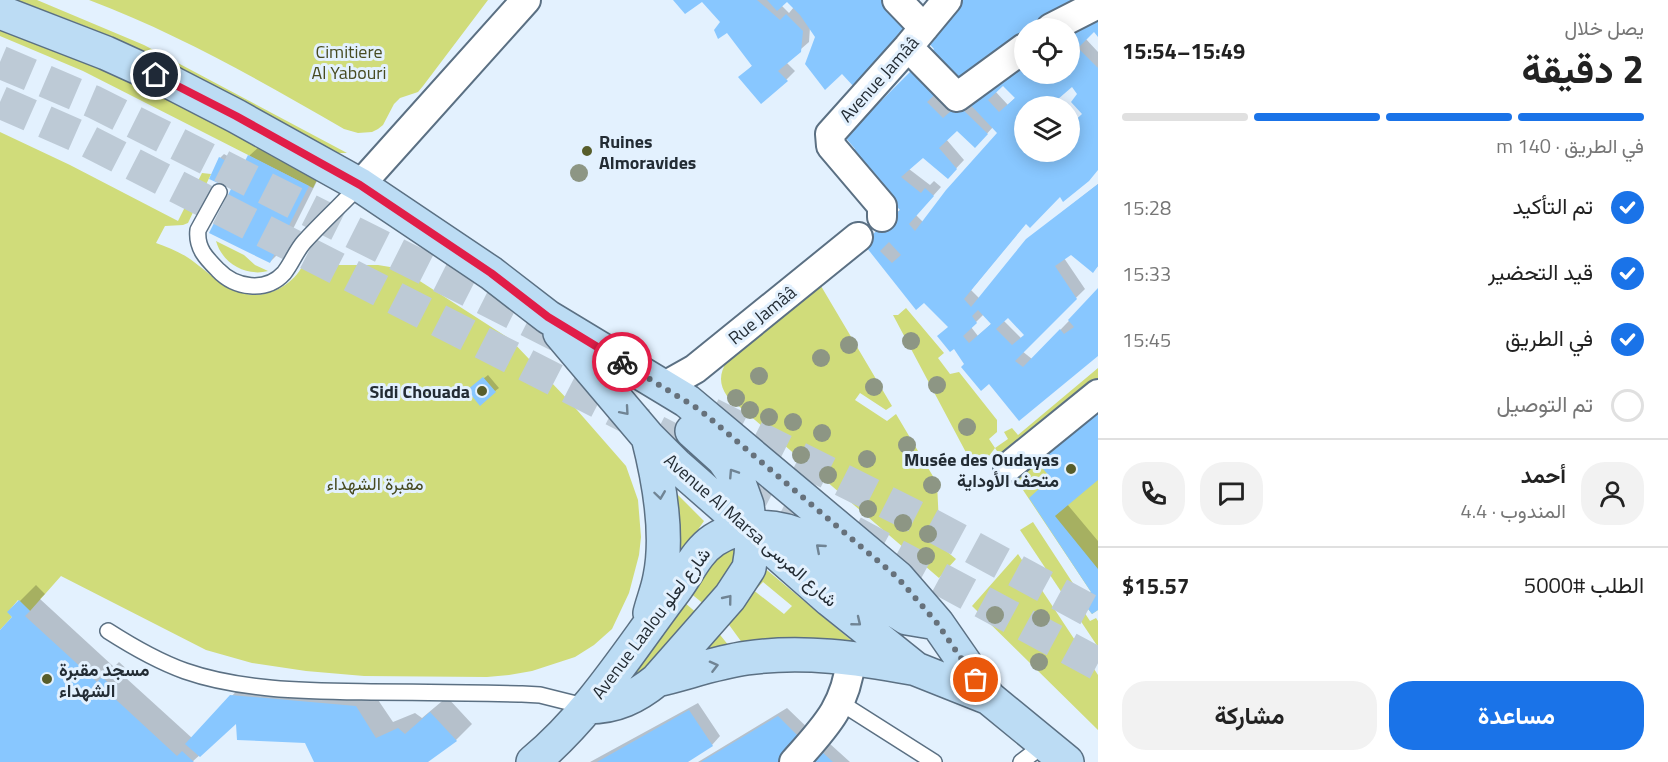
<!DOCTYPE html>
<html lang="ar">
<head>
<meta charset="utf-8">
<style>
	:root { --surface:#fff; --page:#f2f2f2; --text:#222; --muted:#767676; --line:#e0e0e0; --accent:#1a73e8 }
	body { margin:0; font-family:"Titillium Web",Vazirmatn,sans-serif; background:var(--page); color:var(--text); direction:rtl; height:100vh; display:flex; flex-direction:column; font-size:22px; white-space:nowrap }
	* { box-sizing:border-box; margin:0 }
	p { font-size:20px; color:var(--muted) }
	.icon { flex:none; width:33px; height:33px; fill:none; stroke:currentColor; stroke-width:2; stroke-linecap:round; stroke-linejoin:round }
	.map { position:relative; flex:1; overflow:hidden; direction:ltr }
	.details { display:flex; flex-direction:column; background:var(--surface); width:570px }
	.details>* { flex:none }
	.buttons { position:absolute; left:1014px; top:18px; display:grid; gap:12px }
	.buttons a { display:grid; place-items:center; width:66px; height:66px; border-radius:50%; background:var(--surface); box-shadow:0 3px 15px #0003; font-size:30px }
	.pin { position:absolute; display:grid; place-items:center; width:51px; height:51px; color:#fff; margin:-26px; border:3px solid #fff; border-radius:50%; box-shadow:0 2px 6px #0007 }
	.courier { position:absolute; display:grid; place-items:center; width:60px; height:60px; margin:-30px; border:4px solid #e11d48; border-radius:50%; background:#fff; color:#222; box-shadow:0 2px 8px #0007 }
	.head em { font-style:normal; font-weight:700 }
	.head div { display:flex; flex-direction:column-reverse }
	.head { display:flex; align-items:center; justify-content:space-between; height:102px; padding:0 24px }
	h1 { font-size:39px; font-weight:700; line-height:45px }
	.bar { display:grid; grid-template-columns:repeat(4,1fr); gap:9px 6px; align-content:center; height:72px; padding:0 24px }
	.bar i { height:8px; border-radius:4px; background:var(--line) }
	.bar .active { background:var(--accent) }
	.bar p { grid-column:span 4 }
	.line { display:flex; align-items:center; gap:15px; padding:0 24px; border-top:2px solid var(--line) }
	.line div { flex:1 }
	.round { display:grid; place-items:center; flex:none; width:63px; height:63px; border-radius:24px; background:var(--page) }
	ol { padding:0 24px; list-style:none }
	li { display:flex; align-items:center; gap:18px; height:66px }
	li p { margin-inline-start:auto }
	li .icon { padding:6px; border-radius:50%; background:var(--accent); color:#fff; stroke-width:4 }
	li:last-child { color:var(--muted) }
	li i { width:33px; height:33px; border:3px solid var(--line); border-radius:50% }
	.button { display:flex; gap:12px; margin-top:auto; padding:12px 24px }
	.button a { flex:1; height:69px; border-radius:24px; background:var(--accent); color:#fff; font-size:24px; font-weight:700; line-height:69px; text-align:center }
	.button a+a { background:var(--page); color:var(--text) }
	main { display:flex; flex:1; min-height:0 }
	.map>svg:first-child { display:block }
</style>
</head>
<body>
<main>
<section class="details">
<div class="head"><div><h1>2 دقيقة</h1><p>يصل خلال</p></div><em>15:49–15:54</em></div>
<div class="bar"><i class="active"></i><i class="active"></i><i class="active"></i><i></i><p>في الطريق · 140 m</p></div>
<ol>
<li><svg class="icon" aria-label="check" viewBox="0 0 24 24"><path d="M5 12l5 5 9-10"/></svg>تم التأكيد<p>15:28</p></li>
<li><svg class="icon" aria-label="check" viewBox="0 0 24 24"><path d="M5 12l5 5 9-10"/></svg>قيد التحضير<p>15:33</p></li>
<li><svg class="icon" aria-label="check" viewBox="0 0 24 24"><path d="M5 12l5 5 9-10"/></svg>في الطريق<p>15:45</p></li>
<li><i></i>تم التوصيل</li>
</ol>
<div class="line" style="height:108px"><a class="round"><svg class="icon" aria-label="person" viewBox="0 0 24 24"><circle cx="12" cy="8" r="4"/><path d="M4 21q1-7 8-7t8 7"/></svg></a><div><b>أحمد</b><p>المندوب · 4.4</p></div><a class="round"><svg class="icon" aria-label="chat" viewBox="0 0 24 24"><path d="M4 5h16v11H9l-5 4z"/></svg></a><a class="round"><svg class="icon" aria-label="phone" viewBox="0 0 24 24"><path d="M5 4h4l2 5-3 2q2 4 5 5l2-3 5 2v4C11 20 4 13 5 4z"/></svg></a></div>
<div class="line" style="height:78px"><div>الطلب #5000</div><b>$15.57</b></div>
<div class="button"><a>مساعدة</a><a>مشاركة</a></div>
</section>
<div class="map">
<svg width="1098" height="762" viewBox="0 0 1098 762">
	<rect width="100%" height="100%" fill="#e3f1fe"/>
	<path fill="#d0dc7a" d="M14,0H37L144,45L347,153H334C268,117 203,77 134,47C95,29 55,14 14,0Z
		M89,0H488L423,86L418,92L400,98L394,104L383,125L378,129L372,132L358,133L344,129C261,81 179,34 89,0Z
		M0,26L154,88L317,180L313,188L83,71L0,36Z
		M0,132L70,165L178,221L202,173L211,174L188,223L183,225L165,226L156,243C169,248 183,253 194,262C206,271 218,282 232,289C258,303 290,290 303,265H378L390,267L412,276L510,339L570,402L626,466L638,500L641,537L639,555L629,593L612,629L594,645L575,657L532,671L509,675L487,677L364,676L306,671L252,663L206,650L61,576L30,611L18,600L8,612L12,617L0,630Z
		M216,241L244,255L255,265L268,271C246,277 222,263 216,241Z
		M821,286L892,406L886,410L860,393L855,400L887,421L896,414L937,483L940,546L956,559L939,578L727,396C719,384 719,374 727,361Z
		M906,308L944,353L938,358L950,374L959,372L997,420V432L989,439L995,448L1008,439L1004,432L1012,428L1018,435L1098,368V610L1092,614L1081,600L1091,592L995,448L989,456H976L974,460H970L893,315H898Z
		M674,491L704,521L678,558L680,525Z
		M1033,522L1078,591L1073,595L1090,621L1096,618L1098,621V647L1020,530Z
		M731,547L735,549L738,558L705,605L689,592L713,557Z
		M1018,554L1098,675V730L972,606Z
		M762,566L858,646L743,644L727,622L752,589L784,614L792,606L763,582L757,588L754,586Z
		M684,602L699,615L659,656L627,684Z
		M717,631L729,646L693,655Z"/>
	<path fill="#0003" fill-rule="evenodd" d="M702,0H904L817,37L810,27L809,42L786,62L795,71L786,80L740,77L753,65L722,22ZM787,0L794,7L789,13L781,5Z
		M964,0H1092L1042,28H1024V41L935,93L952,111L1024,52V74H1070V28L1098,7V34L1094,30L1085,38L1098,52V169L1060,195L1026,223L971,290L980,299L1033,235L1098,184V266L1093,271L1071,254L1064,258L1085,289L1022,351L1032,359L1098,291V353L990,382L966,364L949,326L865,243L901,209L850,155L936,49ZM1003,83L1016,97L1008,105L995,91ZM1072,85L1079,94L1084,114L1070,128V152H1024V106H1048ZM993,127L999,133L923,222L916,215L941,187L934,181L930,185L909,169L923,156L948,177L964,160L946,139L957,129L984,137ZM984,314L992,323L978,336L971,327ZM1008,315L1026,334L1021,338L1003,320Z
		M262,144L321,173L283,249L270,262L249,156Z
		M224,154L231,158L222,177L218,181L220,158Z
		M488,375L499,388L495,391L473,387Z
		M1052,477L1098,478L1067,504L1098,541V609L1092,591L1031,498Z
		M36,585L45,594L40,599L114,667L119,662L131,673L126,678L192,738L247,680L372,691L393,722L415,713L422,718L447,697L472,724L456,740L426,762H316L306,742L238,721L192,762H0V632L14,617L9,612Z
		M698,703L720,736L712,745L686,762H590Z
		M787,708L812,732L787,762H698Z
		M829,743L850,762H808Z"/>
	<path fill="#88c7ff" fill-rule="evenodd" d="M673,0H757L780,20L786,14L803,31L801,52L778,71L788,81L761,104L738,77L752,66L727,33L718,39L714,30L720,22L702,2L685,14Z
		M767,0H887L913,27L855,88L842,74L825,90L805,64L815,37L800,15L787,2L777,11Z
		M962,0H1070L1074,7L1044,28H1024V43L958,90L927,57L934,49L927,41Z
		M1098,10V37L1094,32L1078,48L1098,68V170L1089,181L1063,202L1060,197L1030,228L1026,224L964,299L971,307L1026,239L1098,184V266L1093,273L1071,255L1055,266L1077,299L1015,361L1023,367L1060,329L1064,334L1074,327L1068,320L1098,288V356L1019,421L989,384L981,391L961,367L964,364L954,349L950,352L937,336L948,327L924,303L916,310L863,243L900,210L848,155L855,149L845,137L918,64L942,88L927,102L943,118L958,105L988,134L975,148L957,131L939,148L957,169L948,179L923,158L901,177L921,193L925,188L934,196L909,224L915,231L946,190L997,133L964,98L1024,53V74H1070V28ZM1003,86L1015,98L999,112L988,100ZM1072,87L1077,94L1071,102L1082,114L1070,125V152H1024V139L1019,134L1024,129V106H1050ZM889,242L901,255L892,263L880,251ZM978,310L991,324L969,343L963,336L977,323L972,316ZM1008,318L1024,335L1012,345L996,329Z
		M248,155L309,186L270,263L209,233Z
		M219,157L228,162L218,183L209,179Z
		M483,377L496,392L480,406L467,390Z
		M1098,412V480L1055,516L1098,569V610L1092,614L1081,600L1091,592L1029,498L1051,478L1036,461Z
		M19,600L30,611L25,616L97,682L102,677L116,690L111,695L177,756L182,751L194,762H0V630L12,617L7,612Z
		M230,695L356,706L376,738L398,728L405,734L430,712L457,741L428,762H314L305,743L237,740L236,724L200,757L185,744Z
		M689,710L713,746L688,762H597Z
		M778,716L804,742L788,762H701Z
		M820,750L833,762H807Z"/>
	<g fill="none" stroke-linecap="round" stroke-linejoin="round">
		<path stroke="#bdcad6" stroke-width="33" stroke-dasharray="33 16" stroke-linecap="butt" d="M0,62L94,102L156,133L561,337
			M0,102L82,138L802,506
			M711,414L922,520L1098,615
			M853,532L1098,664"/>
		<defs>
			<path id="lane" d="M219,192L198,230C196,248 206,258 218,270C235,288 266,293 284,273C292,263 296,251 304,242C322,222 342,204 360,185
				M108,631C133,647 157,661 185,671C242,691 311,691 371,692C421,692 471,693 522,694L540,695L588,707
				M841,703L934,762
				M1021,762L1046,743"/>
			<path id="street" d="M897,0L924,28
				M1051,28L1098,4
				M908,47L957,97L1024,48
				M360,185L526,0
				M882,217V206L831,146L830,134L908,47L947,0
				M663,387L695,369L858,237
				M1008,467L1098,394
				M794,762C825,727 846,707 851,659"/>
			<path id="secondary" d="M0,12L106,53L172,83L236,116L360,185L491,273L548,317L687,401L898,578L937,623L989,698
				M560,333L648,437L676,465L830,600L916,669L989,698L1067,762
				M648,437C659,480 669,533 660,577C658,589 653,601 650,613
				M657,680C687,673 717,662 747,658C803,650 858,658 912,668
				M588,707C616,707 636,697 657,680L730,597L749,568L751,555L752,543L747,505L738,480L723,459L692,431
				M533,762C591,714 630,649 675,590C688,573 696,552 714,540C743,521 781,525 810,540L885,604L907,618L937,623"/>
		</defs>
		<use href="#lane" stroke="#5b7083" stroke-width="18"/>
		<use href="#street" stroke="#5b7083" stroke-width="32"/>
		<use href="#secondary" stroke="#5b7083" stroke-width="36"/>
		<use href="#lane" stroke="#fff" stroke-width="15"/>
		<use href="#street" stroke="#fff" stroke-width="28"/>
		<use href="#secondary" stroke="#bcdcf4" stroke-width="33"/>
	</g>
	<g fill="#8d9684">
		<circle cx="579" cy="173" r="9"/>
		<circle cx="911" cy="341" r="9"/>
		<circle cx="849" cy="345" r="9"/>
		<circle cx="821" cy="358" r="9"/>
		<circle cx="759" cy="376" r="9"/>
		<circle cx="937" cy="385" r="9"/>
		<circle cx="874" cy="387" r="9"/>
		<circle cx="736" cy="398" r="9"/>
		<circle cx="750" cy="410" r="9"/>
		<circle cx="769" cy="417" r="9"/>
		<circle cx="793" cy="422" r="9"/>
		<circle cx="967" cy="427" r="9"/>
		<circle cx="822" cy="433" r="9"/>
		<circle cx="907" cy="445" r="9"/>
		<circle cx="801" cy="455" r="9"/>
		<circle cx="867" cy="459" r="9"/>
		<circle cx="828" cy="475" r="9"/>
		<circle cx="932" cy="485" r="9"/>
		<circle cx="868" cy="509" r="9"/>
		<circle cx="903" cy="523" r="9"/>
		<circle cx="928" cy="534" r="9"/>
		<circle cx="926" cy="556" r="9"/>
		<circle cx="995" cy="615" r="9"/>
		<circle cx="1041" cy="618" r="9"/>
		<circle cx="1039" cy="662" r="9"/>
	</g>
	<defs><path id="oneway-chevron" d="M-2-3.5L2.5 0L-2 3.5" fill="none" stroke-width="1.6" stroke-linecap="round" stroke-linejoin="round" transform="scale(1.5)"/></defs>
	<g stroke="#708494">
		<use href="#oneway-chevron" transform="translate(625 411) rotate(49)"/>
		<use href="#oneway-chevron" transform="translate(733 473) rotate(-123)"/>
		<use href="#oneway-chevron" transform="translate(660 495) rotate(82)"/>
		<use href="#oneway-chevron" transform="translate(820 548) rotate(-139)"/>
		<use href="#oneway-chevron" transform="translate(728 599) rotate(-51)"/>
		<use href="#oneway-chevron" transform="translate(857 622) rotate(39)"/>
		<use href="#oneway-chevron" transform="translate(714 666) rotate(-14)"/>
	</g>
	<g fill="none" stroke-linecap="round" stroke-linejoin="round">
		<path stroke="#66717b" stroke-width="6" stroke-dasharray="0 10.8" d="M622,362L700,410L898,578L937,623L976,680"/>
		<path stroke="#e11d48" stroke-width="8" d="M156,75L236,116L360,185L491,273L548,317L622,362"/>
	</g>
	<g fill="#575d2b" stroke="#e3f1fe" stroke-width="2">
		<circle cx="587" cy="151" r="6"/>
		<circle cx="482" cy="391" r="6"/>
		<circle cx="1071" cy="469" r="6"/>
		<circle cx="47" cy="679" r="6"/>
	</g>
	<g text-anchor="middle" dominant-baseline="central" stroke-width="6" stroke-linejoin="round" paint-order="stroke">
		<g font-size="18" fill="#474b21" stroke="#e3f1fe">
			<text x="349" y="51">Cimitiere<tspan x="349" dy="21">Al Yabouri</tspan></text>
			<text x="375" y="483">مقبرة الشهداء</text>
		</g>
		<g font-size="18" fill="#232c34" stroke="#e3f1fe">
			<text transform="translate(879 79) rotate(-48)">Avenue Jamââ</text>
			<text transform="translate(762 315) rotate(-39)">Rue Jamââ</text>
			<text transform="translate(751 530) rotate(41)">Avenue Al Marsa شارع المرسى</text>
			<text transform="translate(651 623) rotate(-53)">Avenue Laalou شارع لعلو</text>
		</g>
		<g font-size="18" font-weight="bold" fill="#232c34" stroke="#e3f1fe" text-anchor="start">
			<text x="599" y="141">Ruines<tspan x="599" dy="21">Almoravides</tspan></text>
			<text x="470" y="391" text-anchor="end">Sidi Chouada</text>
			<text x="1059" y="459" text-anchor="end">Musée des Oudayas<tspan x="1059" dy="21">متحف الأوداية</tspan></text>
			<text x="59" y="669">مسجد مقبرة<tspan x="59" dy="21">الشهداء</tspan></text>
		</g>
	</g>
</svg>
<div class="buttons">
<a><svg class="icon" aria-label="locate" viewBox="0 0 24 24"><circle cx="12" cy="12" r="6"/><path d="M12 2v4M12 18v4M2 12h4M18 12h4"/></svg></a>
<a><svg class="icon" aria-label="layers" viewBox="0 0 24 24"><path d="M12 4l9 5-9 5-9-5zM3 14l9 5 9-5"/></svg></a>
</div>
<div class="pin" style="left:976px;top:680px;background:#ea580c"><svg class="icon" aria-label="bag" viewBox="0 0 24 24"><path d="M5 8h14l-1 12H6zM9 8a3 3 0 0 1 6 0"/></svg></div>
<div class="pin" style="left:156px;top:75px;background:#1f2937"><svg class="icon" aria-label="home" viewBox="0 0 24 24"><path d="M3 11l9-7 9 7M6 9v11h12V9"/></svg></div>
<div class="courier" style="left:622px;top:362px"><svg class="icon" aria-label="bike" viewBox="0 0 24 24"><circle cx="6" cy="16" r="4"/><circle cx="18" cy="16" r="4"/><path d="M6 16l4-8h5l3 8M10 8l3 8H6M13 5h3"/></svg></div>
</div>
</main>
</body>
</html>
